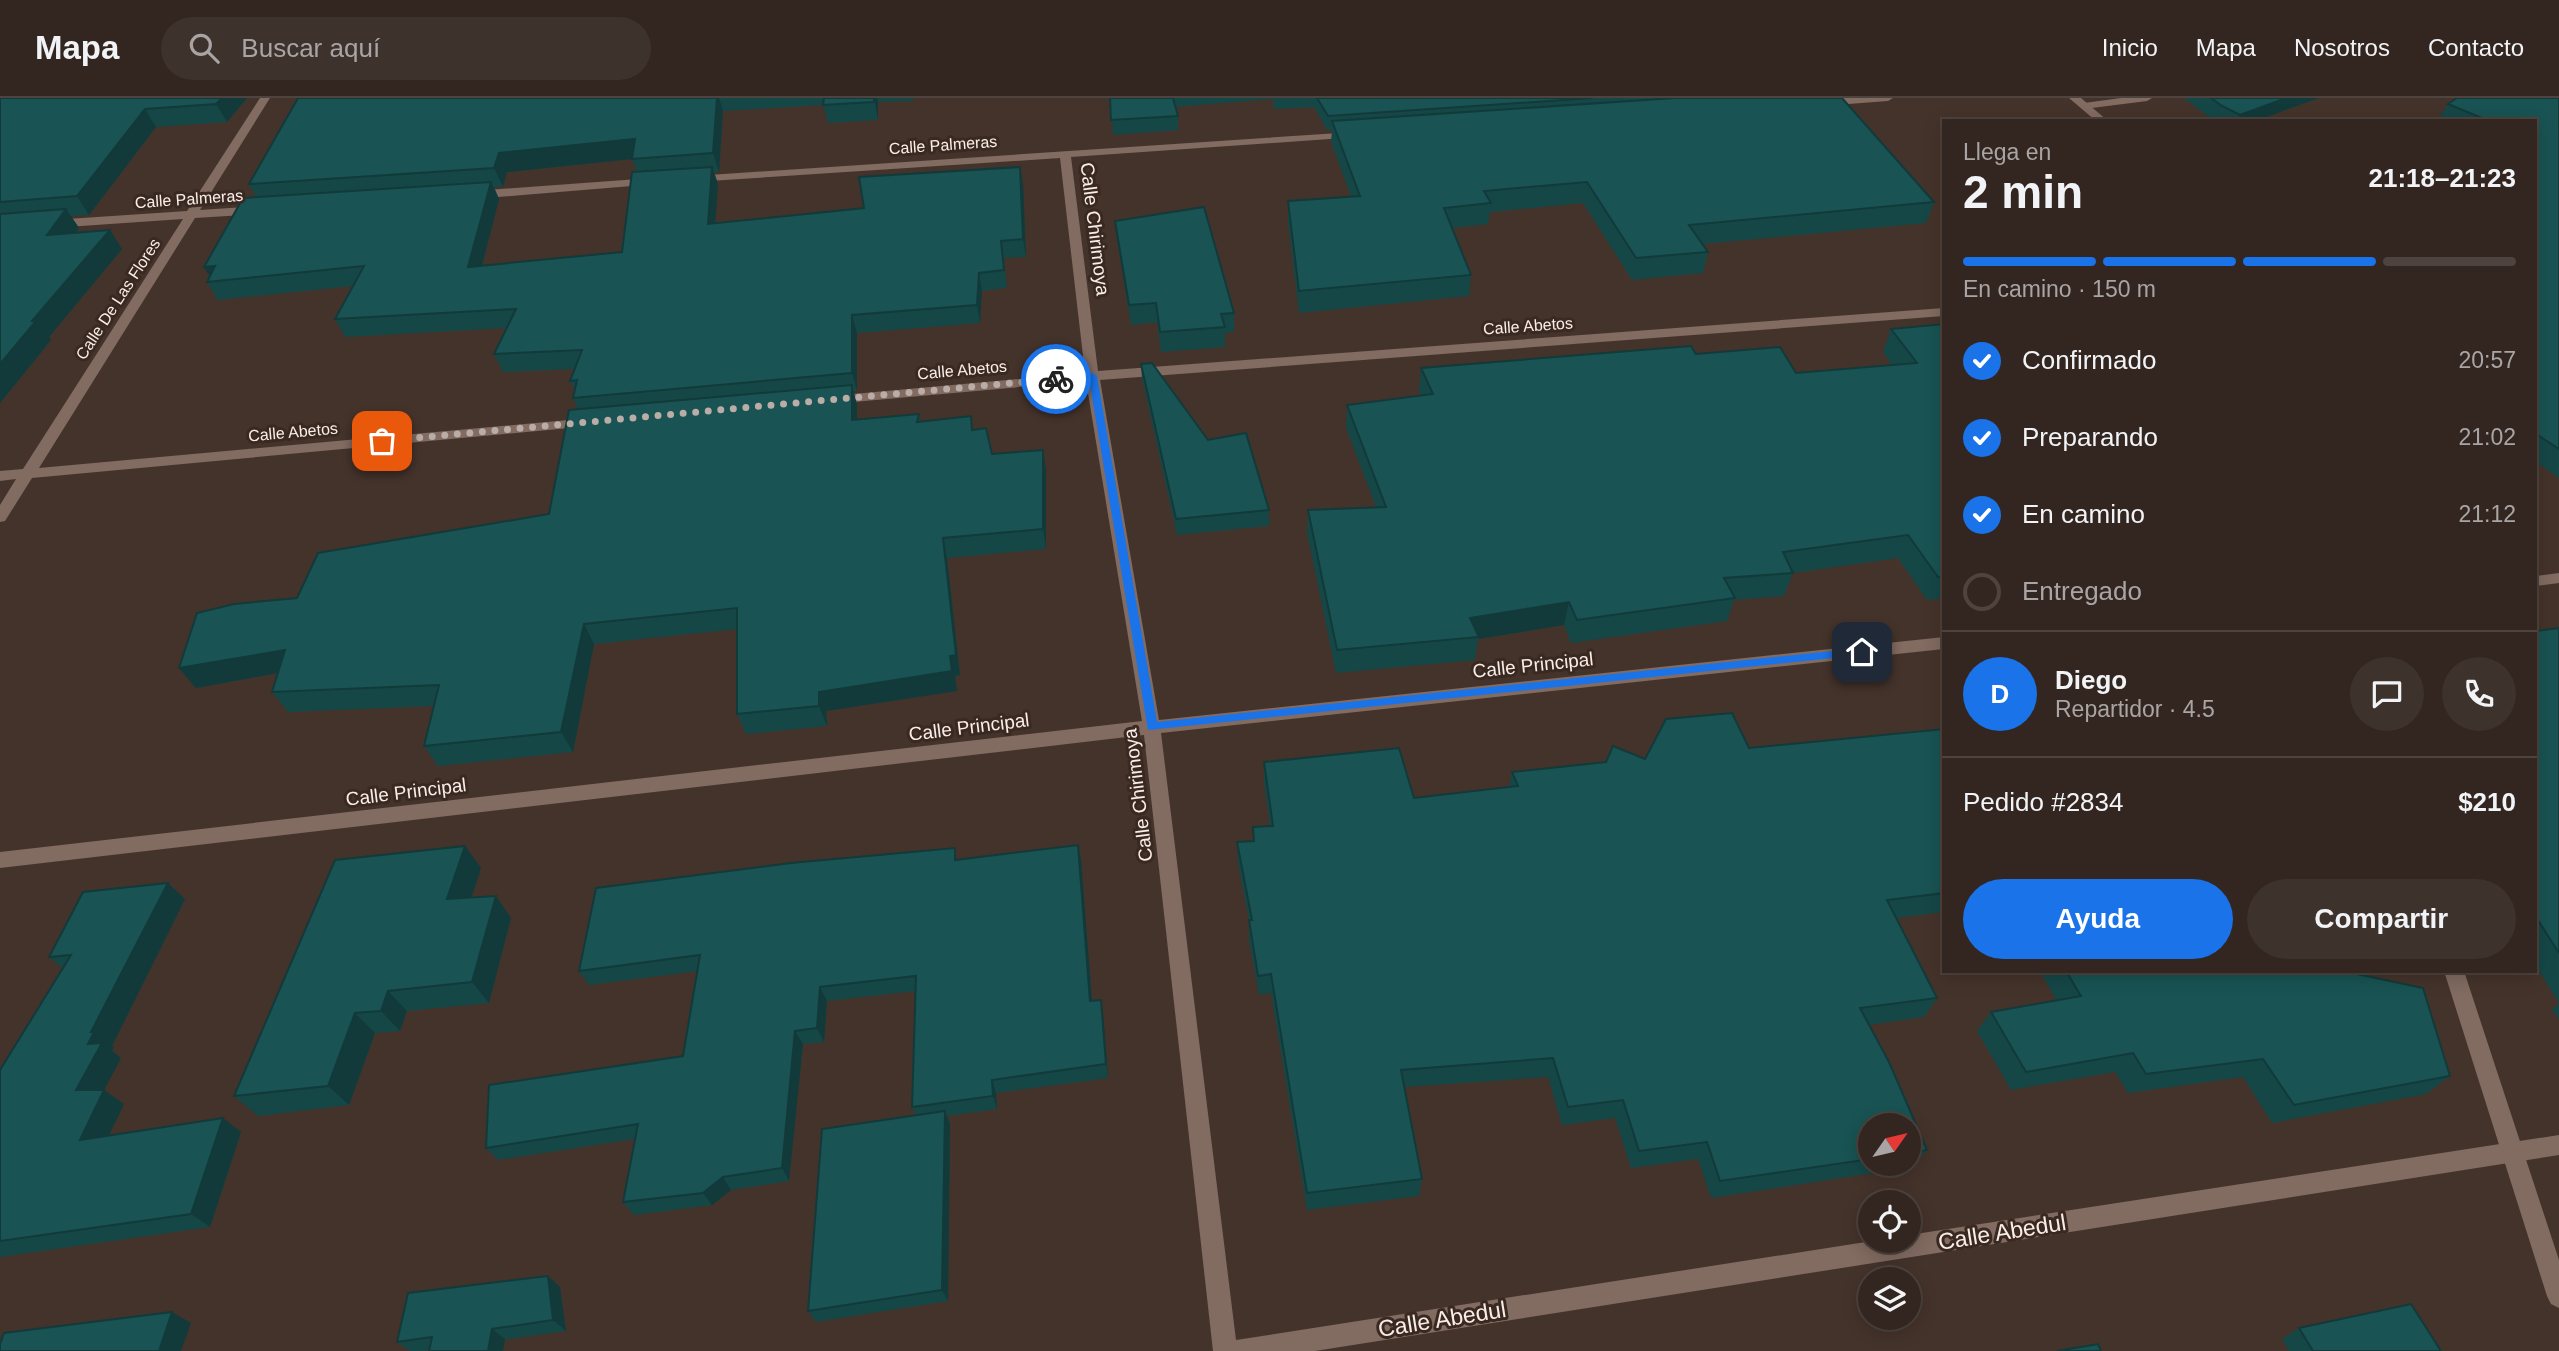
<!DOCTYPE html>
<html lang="es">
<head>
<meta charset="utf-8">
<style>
	:root { --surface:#332620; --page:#3e322d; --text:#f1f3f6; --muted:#a9a5a5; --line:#4e433e; --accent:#1a73e8 }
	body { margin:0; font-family:Arial,sans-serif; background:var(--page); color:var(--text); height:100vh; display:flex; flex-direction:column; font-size:26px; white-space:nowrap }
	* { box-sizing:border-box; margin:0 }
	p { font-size:23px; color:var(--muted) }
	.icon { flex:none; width:38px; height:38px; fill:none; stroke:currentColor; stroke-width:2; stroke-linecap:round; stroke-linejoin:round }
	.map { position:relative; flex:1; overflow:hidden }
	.panel { position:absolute; left:1942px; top:21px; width:595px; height:854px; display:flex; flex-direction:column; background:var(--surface); border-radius:0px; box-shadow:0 4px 18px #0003,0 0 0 2px var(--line) }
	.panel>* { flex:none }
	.needle { width:46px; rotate:56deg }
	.fabs { position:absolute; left:1858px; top:1015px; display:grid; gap:14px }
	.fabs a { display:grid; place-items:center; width:63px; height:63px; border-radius:50%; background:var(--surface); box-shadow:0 4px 18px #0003,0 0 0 2px var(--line); font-size:35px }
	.pin { position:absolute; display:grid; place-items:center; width:60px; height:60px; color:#fff; margin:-30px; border-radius:14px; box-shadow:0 4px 10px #0006 }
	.courier { position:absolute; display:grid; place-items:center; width:70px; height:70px; margin:-35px; border:5px solid #1a73e8; border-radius:50%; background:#fff; color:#222; box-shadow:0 2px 9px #0007 }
	.head em { font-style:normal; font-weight:800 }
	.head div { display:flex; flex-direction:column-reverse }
	.head { display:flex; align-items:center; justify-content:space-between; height:119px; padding:0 21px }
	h1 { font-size:46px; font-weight:800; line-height:52px }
	.bar { display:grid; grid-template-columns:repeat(4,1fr); gap:10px 7px; align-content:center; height:84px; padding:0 21px }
	.bar i { height:9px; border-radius:5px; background:var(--line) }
	.bar .on { background:var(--accent) }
	.bar p { grid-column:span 4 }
	.line { display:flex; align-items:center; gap:18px; padding:0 21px; border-top:2px solid var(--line) }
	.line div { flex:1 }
	.round { display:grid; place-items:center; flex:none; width:74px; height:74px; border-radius:37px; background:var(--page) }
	ol { padding:0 21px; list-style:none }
	li { display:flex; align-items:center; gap:21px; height:77px }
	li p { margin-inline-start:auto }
	li .icon { padding:7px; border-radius:50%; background:var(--accent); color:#fff; stroke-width:4 }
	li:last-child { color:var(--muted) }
	li i { width:38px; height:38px; border:4px solid var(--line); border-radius:50% }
	.primary-button { display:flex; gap:14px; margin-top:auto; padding:14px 21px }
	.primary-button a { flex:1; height:80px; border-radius:42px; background:var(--accent); color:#fff; font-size:28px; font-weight:800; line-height:80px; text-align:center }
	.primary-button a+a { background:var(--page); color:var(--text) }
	header { display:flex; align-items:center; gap:42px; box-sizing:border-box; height:98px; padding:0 35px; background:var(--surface); border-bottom:2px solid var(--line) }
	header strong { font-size:33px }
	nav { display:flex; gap:38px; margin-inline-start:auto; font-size:24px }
	.search { width:490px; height:63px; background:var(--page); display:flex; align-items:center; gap:18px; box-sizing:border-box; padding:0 24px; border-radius:38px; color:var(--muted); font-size:26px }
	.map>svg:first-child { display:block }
</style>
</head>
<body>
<header>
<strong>Mapa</strong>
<div class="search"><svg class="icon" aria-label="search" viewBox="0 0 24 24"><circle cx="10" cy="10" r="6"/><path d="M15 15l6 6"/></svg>Buscar aquí</div>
<nav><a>Inicio</a><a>Mapa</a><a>Nosotros</a><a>Contacto</a></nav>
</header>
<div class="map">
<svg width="2559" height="1253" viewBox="0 0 2559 1253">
	<rect width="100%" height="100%" fill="#44332b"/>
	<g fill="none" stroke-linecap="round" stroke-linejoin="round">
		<path fill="#826b61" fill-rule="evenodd" d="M260,0H270L200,112L258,108L264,112L258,116L195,120L39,370L591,320L598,324L591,328L32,380L5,423L0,424V407L16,381L0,383V373L23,371L183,121L52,130L46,126L52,122L187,113Z
			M1845,0H1893L1888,3L1822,8L1817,5L1822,2Z
			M2121,0H2152L2147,3L2084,11L2079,8L2084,5Z
			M1354,34L1360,37L1358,39L1071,59L1098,273L1944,210V218L1100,282L1159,622L1944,539V551L1161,635L1236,1242L1872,1143H1909V1137L2559,1037V1057L1315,1253H1213L1144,637L0,770V754L1142,623L1086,283L831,306L824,302L831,298L1085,275L1060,60L694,84L688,81L694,78Z
			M652,80L656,82V86L474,101L468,97L474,93Z
			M2559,475V485L2536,488V478Z"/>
		<path fill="#826b61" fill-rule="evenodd" d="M2069,0H2081L2108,23H2096Z
			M2444,873H2464L2559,1162V1210L2551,1206L2547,1198Z"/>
	</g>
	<path fill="#164747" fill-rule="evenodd" d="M0,0H247L227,24L156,29L89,117L71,118L79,130L76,134L122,151L49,239L51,242L0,305Z
		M298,0H913V3L878,4V22L828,25L823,7L723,13L719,74H714L718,86L715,125L864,110L1020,69L1023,86L1026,159L1004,160L1007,190L982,193L980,225L857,235V293H853L857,307V322L919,316L920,324L974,332L992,356L1046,372V451L947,460L960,577L955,578L957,593L826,613L827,628L746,636L737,616V531L594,546L573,654L438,668L424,648L434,608L288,614L272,594L278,575L196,590L179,570L297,500L549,416L578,312L573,300L575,292L570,283L575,271L503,274L494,256L507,230L345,239L335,221L353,188L218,202L207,184L210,178L204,169L256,99L249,86ZM632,61L637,74L622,154L482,168L499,101L494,89H503L507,74Z
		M1110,0H1842L1934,104L1926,125L1703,146L1708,154L1703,175L1632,182L1583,105L1490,114L1488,126L1453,130L1471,177L1469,198L1299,215L1288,124V103L1351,98L1331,44L1332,32H1327L1314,9L1274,11L1273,1L1175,9L1178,18V32L1113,37Z
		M2184,0H2319L2255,23H2214Z
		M2559,0V380L2536,364V23H2437L2448,6Z
		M1115,123L1234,215V234L1225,235V249L1161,254L1157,224L1131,227L1117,142Z
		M1944,226V500L1927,502L1898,460L1793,475L1784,498L1734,502L1727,523L1571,545L1564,527L1478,541L1475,562L1336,575L1307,435L1308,412L1376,409L1346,330L1347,307L1421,298L1419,293L1421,270L1696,256L1796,275L1892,267L1883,254L1891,231Z
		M1141,266L1269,412V428L1177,437L1142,281Z
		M2559,530V905L2536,868V533Z
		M1944,631V814L1896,820L1937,900L1924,919L1869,927L1927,1052L1913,1069L1711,1100L1698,1061L1631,1070L1615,1020L1562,1027L1548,979L1405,989L1422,1081L1419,1098L1307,1112L1271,895L1259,897L1249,842V822L1238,765L1237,744L1253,743V729L1270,728L1264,685V664L1414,700L1509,689L1512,674ZM1871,1027H1909V1066H1871Z
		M1078,747L1081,762L1092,903L1103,916L1108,980L996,995L997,1011L947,1018L950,1026L948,1203L816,1224L808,1213L916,1017L912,1009L916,893L827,903L824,944L803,946L789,1083L731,1092L712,1107L634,1117L623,1104L635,1041L498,1062L486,1050L683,958L698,873L589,887L579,873L959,761Z
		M465,748L481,770L471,800L511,820L489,905L407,913L400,933L375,935L349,1007L258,1018L234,998Z
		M185,801L112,948L114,949L112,953L121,960L104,992L124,1006L109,1037L241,1034L210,1129L0,1159V972L63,870L49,859Z
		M2040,873H2354L2450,978L2426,996L2272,1025L2243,979L2128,995L2115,974L2011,992L1977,933L1991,914L2056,902Z
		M2559,906V921L2552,911Z
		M560,1189L566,1233L424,1253H410L397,1244Z
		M2299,1230L2441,1253H2289L2282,1241Z"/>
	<path fill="#123a3a" d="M222,0H247L227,24L216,6Z
		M717,0H719L723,13L719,74L713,55Z
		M874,0H877L878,4V22Z
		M2286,0H2319L2255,23H2237L2240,17Z
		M145,11L156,29L89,117L77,98Z
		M635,41L641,60L507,74L503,89L494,70L499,55Z
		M712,69L718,86L714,144L708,126Z
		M1020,69L1023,86L1026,159L1023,141Z
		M491,84L499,101L477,187L468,169Z
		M66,111L79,130L60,155L47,137Z
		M110,132L122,151L49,239L51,242L0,305V266L32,223Z
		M215,168L213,183L204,169Z
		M979,175L982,193L980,225L977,207Z
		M852,217L857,235V293L852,275Z
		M852,287L857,307V342L852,322Z
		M1043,352L1046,372V451L1043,431Z
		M943,440L947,460L960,577L955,578L957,593L826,613L827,628L819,608V594L950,558Z
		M1569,504L1564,527L1478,541L1479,539L1470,520Z
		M584,526L594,546L573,654L561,634Z
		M285,552L300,571L196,590L179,570Z
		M1078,747L1081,762L1093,917L1090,903Z
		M465,748L481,770L464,823L447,801Z
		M168,785L185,801L112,948L114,949L112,953L121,960L104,992L124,1006L100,1056L80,1042L76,992L91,934Z
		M496,798L511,820L489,905L472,884Z
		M820,889L827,903L824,944L817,930Z
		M388,893L407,913L400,933L381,913Z
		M1101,902L1103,916L1108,980L1106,966Z
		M355,915L375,935L349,1007L328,988Z
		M795,933L803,946L789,1083L782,1070Z
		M992,982L996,995L997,1011L993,998Z
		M945,1013L950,1026L948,1203L942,1192Z
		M223,1020L241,1034L210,1129L191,1116Z
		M723,1079L731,1092L712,1107L703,1095Z
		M548,1178L560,1189L566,1233L553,1222Z
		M172,1214L191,1225L181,1253H159Z
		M492,1231L505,1241L503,1253H488Z"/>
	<path fill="#195353" stroke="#123a3a" stroke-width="2" d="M0,0H222L216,6L145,11L77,98L0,104Z
		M298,0H717L713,55L632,61L635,41L499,55L494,70L249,86Z
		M824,0H874V4L823,7Z
		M1110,0H1173L1178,18L1111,22Z
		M1317,0H1592L1328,18Z
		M1675,0H1842L1934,104L1689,127L1708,154L1636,160L1587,84L1484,93L1491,105L1444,110L1471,177L1299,193L1288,103L1360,98L1332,23Z
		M2211,0H2286L2240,17L2222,8Z
		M2457,0H2559V351L2536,336V23H2489L2448,6Z
		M712,69L708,126L864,110L859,79L1020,69L1023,141L1001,143L1004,172L979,175L977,207L852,217V275L573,300L577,282L570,283L582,252L494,256L516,211L335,221L364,168L207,184L215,168L204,169L243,100L491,84L468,169L622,154L632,74Z
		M1204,109L1234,215L1221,216L1225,229L1160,234L1156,205L1129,207L1115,123Z
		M66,111L47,137L110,132L32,223H36L0,266V116Z
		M1944,226V478L1938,479L1908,437L1783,454L1793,475L1724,480L1735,500L1577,522L1569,504L1470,520L1479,539L1337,552L1308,412L1386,409L1347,307L1433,296L1421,270L1691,248L1696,256L1780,249L1796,275L1917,265L1891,231Z
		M1152,265L1208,342L1246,335L1269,412L1176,421L1141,266Z
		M852,287V322L919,316L917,324L971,318L972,332L986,330L992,356L1043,352V431L943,440L956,557L950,558L952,573L819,594V608L737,616V510L584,526L561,634L424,648L439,587L272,594L285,552L179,570L197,515L234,506L297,500L318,455L549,416L569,312Z
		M2559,530V855L2536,819V533Z
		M1732,615L1749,650L1944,631V795L1887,802L1937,900L1860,910L1889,964L1927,1052L1909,1055V1027H1871V1061L1720,1083L1707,1044L1639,1053L1623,1002L1568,1009L1553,960L1401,972L1422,1081L1307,1095L1271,876L1258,878L1249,822H1252L1237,744L1254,743L1253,729L1273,728L1264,664L1399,650L1414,700L1518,688L1512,674L1606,664L1613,648L1645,661L1666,621Z
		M1078,747L1090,903L1101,902L1106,966L992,982L993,998L912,1009L916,878L820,889L817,930L795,933L782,1070L723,1079L703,1095L623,1104L638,1026L486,1050L489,987L683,958L700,857L579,873L596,790L791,765L955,750V762Z
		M465,748L447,801L496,798L472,884L388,893L381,913L355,915L328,988L234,998L335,762Z
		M168,785L91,934H94L88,946L102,945L76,992H104L80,1042L223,1020L191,1116L0,1143V972L71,857L49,859L83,794Z
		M2066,873H2354L2357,876L2423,890L2450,978L2294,1007L2263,961L2146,976L2133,955L2026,974L1991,914L2081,898Z
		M945,1013L942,1192L808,1213L822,1031Z
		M548,1178L553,1222L492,1231L488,1253H429L432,1239L397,1244L408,1195Z
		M2411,1206L2441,1253H2313L2299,1230Z
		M172,1214L159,1253H0V1246L4,1235Z
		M2098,1246L2101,1253H2057Z"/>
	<path fill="#1a73e8" d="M1093,275L1097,278L1157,624L1862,550L1868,554L1862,557L1148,632L1089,281L1056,284L1052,281Z"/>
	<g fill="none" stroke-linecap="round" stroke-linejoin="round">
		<path stroke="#baaca6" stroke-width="7" stroke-dasharray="0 12.6" d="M382,343L1056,281"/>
	</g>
	<g text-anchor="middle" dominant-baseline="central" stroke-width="6" stroke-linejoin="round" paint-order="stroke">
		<g font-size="16" fill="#f9ede8" stroke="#3a2921">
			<text transform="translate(943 47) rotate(-4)">Calle Palmeras</text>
			<text transform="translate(189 101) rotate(-4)">Calle Palmeras</text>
			<text transform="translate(118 201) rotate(-57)">Calle De Las Flores</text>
			<text transform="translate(1528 228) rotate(-4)">Calle Abetos</text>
			<text transform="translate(962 272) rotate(-5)">Calle Abetos</text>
			<text transform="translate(293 334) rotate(-5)">Calle Abetos</text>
		</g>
		<g font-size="19" fill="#f9ede8" stroke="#3a2921">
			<text transform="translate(1095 131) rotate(83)">Calle Chirimoya</text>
			<text transform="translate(1533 567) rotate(-6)">Calle Principal</text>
			<text transform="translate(969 629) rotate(-7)">Calle Principal</text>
			<text transform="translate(406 694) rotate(-7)">Calle Principal</text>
			<text transform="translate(1138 697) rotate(-97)">Calle Chirimoya</text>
		</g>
		<g font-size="23" fill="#f9ede8" stroke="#3a2921">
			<text transform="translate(2002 1134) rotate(-9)">Calle Abedul</text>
			<text transform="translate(1442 1221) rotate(-9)">Calle Abedul</text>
		</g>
	</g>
</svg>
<div class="fabs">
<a><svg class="needle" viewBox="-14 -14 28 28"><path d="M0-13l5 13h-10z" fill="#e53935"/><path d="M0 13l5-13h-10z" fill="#a9a5a5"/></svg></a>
<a><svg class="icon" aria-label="locate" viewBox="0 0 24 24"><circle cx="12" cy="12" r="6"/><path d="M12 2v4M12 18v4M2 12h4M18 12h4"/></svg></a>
<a><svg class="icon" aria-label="layers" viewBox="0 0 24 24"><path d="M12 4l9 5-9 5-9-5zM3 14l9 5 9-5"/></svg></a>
</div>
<div class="pin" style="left:382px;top:343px;background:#ea580c"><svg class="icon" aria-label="bag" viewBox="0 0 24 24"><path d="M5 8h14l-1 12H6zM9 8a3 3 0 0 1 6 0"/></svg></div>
<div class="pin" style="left:1862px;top:554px;background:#1f2937"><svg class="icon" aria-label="home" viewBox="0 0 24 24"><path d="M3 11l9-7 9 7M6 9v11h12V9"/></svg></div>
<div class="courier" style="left:1056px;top:281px"><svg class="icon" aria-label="bike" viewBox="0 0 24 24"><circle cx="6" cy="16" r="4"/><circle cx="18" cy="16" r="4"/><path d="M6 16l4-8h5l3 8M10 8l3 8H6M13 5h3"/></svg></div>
<section class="panel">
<div class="head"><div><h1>2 min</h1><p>Llega en</p></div><em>21:18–21:23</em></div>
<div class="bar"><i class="on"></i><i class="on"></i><i class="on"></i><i></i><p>En camino · 150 m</p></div>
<ol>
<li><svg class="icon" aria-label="check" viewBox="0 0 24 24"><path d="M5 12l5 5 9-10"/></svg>Confirmado<p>20:57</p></li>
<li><svg class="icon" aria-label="check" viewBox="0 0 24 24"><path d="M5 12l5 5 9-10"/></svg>Preparando<p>21:02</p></li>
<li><svg class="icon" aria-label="check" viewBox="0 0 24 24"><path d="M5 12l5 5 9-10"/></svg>En camino<p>21:12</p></li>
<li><i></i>Entregado</li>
</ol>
<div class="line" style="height:126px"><b class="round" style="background:var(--accent);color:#fff">D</b><div><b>Diego</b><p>Repartidor · 4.5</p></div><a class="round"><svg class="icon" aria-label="chat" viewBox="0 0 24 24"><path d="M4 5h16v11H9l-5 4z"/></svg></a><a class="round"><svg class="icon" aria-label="phone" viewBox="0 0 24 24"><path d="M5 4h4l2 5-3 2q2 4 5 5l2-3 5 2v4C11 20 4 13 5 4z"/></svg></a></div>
<div class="line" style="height:91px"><div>Pedido #2834</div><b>$210</b></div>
<div class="primary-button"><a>Ayuda</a><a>Compartir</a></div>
</section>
</div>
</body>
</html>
